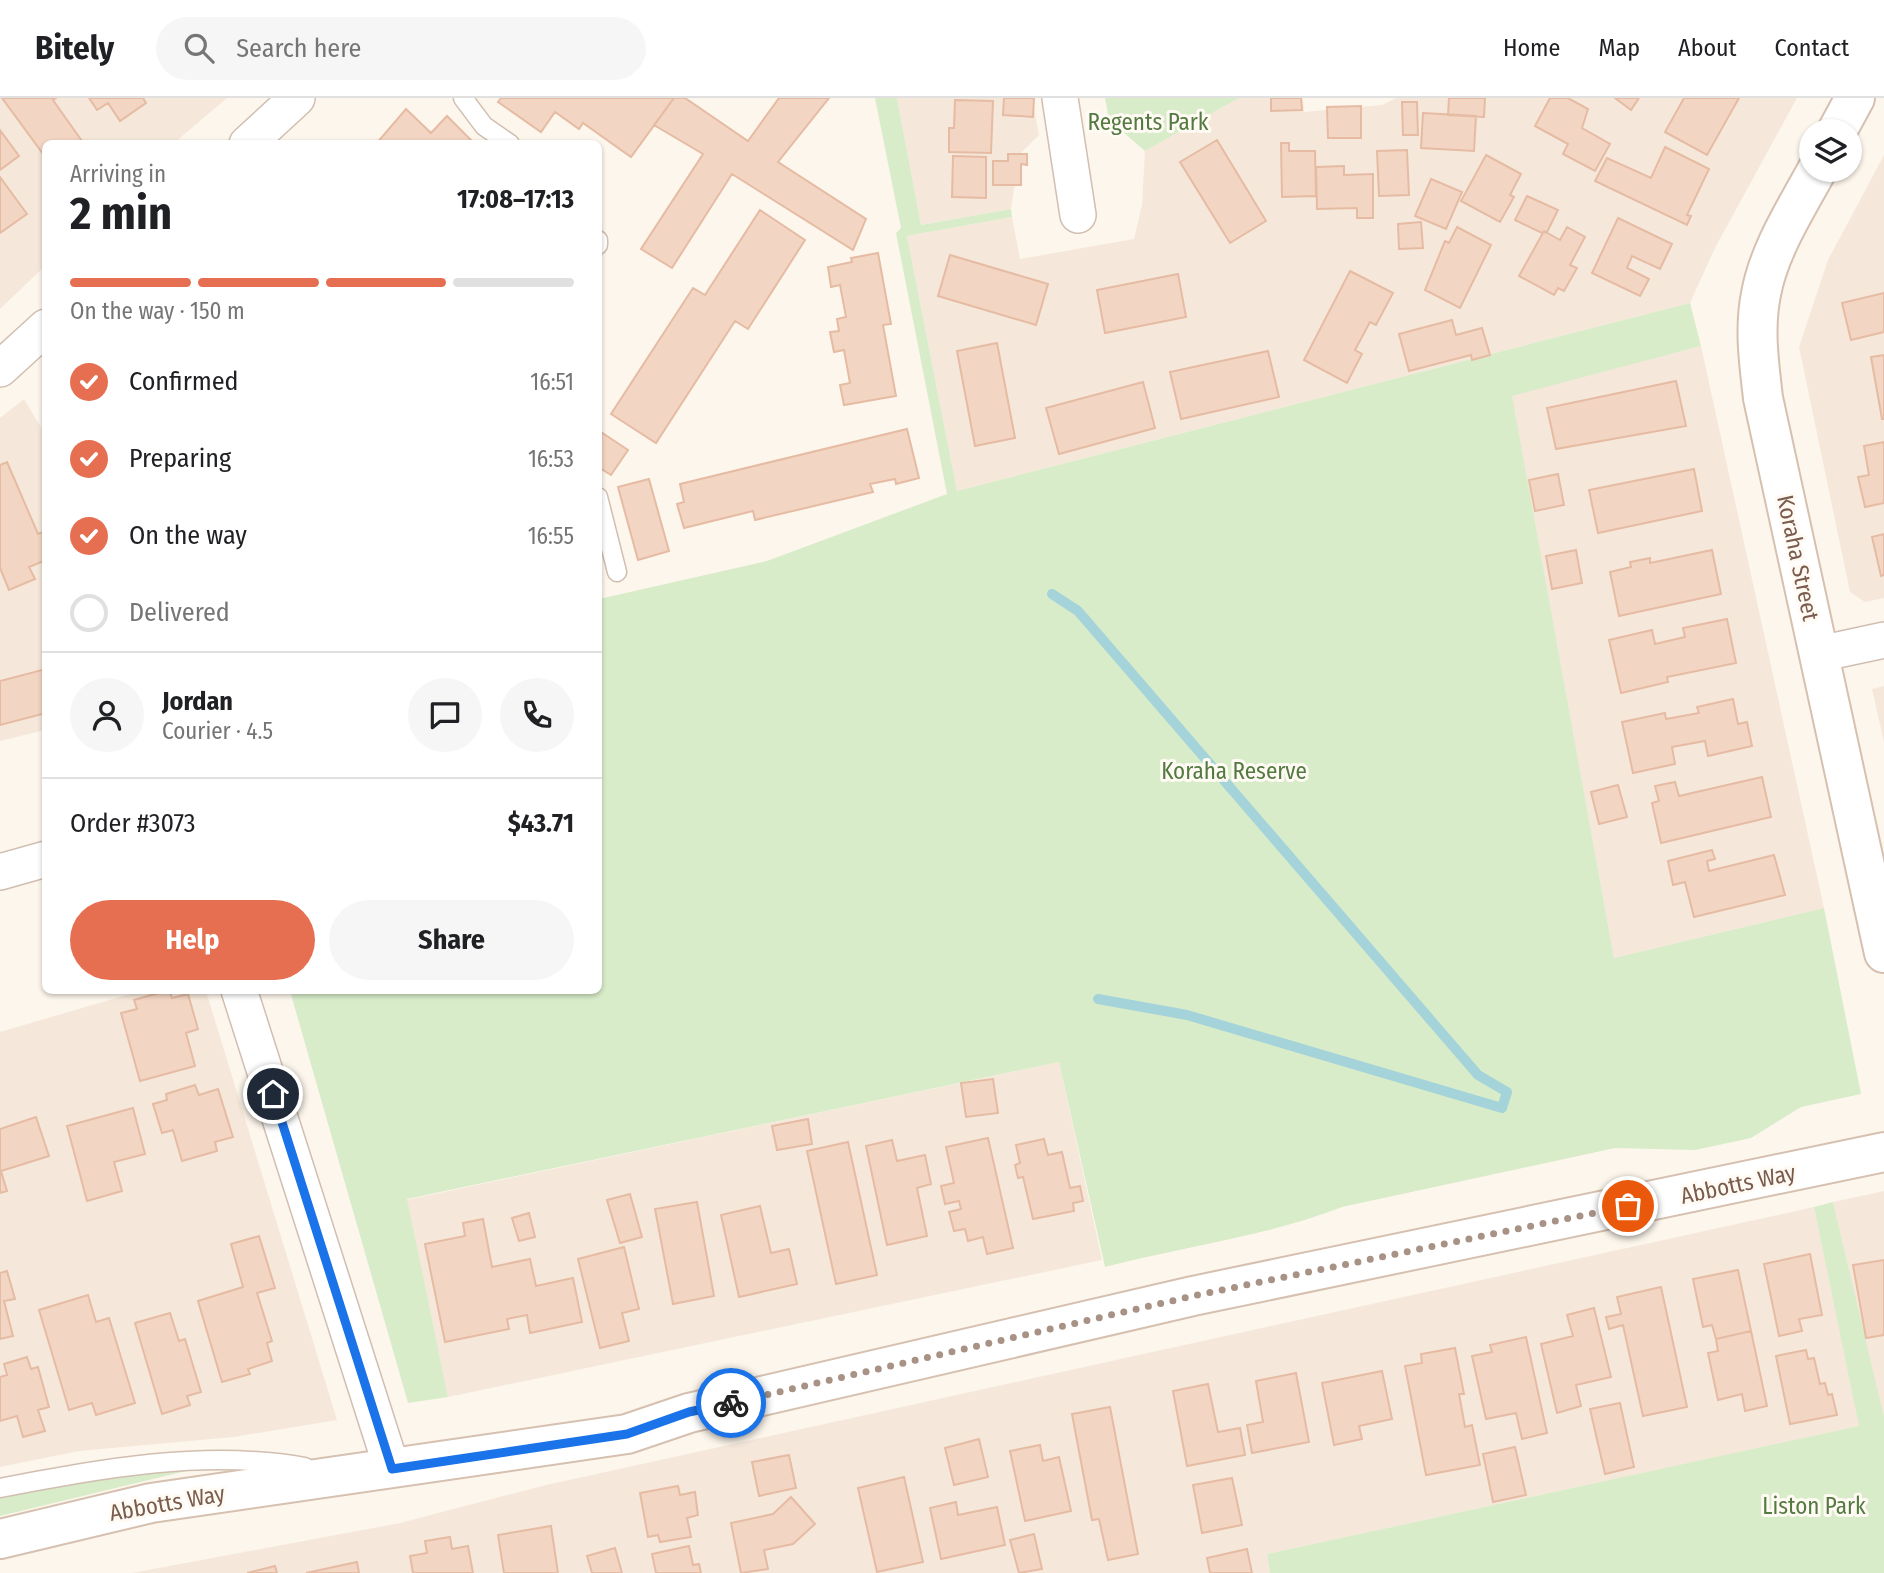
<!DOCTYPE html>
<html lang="en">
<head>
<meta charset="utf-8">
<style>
	:root { --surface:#fff; --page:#f6f6f6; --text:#202124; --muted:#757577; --line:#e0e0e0; --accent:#e76f51 }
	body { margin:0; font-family:"Fira Sans Condensed",sans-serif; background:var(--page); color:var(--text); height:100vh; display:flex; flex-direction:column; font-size:26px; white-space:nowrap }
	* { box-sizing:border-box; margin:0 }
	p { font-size:23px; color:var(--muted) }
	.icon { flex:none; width:38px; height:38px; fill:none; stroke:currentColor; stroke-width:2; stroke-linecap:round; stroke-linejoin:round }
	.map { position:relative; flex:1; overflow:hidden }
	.details { position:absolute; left:42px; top:42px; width:560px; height:854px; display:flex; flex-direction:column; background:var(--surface); border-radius:10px; box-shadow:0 2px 5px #0004 }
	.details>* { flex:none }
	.tools { position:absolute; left:1799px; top:21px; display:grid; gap:14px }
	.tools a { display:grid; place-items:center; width:63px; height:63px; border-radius:50%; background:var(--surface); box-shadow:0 2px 5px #0004; font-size:35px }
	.pin { position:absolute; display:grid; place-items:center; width:60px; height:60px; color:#fff; margin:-30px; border:4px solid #fff; border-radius:50%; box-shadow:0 2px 7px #0007 }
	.courier { position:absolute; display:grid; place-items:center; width:70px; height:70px; margin:-35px; border:5px solid #1a73e8; border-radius:50%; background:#fff; color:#222; box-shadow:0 2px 9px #0007 }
	.summary em { font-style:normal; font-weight:700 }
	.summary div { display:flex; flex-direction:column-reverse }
	.summary { display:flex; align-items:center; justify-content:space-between; height:119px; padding:0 28px }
	h1 { font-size:46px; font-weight:700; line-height:52px }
	.bar { display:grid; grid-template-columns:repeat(4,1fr); gap:10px 7px; align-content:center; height:84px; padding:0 28px }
	.bar i { height:9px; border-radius:5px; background:var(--line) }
	.bar .selected { background:var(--accent) }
	.bar p { grid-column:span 4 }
	.line { display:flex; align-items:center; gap:18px; padding:0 28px; border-top:2px solid var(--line) }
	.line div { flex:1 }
	.round { display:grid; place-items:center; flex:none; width:74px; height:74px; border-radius:37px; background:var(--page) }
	ol { padding:0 28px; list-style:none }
	li { display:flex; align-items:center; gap:21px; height:77px }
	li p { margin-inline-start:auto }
	li .icon { padding:7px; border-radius:50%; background:var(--accent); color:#fff; stroke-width:4 }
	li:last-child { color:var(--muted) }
	li i { width:38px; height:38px; border:4px solid var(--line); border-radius:50% }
	.button { display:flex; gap:14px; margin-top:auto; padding:14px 28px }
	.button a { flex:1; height:80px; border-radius:42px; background:var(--accent); color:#fff; font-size:28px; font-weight:700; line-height:80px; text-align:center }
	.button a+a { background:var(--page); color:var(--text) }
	header { display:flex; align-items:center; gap:42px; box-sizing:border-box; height:98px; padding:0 35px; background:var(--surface); border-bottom:2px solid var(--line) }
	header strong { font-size:33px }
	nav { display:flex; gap:38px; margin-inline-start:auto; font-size:24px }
	.search { width:490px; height:63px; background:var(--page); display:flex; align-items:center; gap:18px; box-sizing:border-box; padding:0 24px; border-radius:38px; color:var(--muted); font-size:26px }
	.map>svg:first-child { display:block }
</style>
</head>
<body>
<header>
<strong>Bitely</strong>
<div class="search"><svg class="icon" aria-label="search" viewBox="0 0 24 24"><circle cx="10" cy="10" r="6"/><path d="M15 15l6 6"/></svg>Search here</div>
<nav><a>Home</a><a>Map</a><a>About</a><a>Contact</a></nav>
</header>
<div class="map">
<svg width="1884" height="1475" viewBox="0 0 1884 1475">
	<rect width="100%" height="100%" fill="#fdf6ec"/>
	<path fill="#f5e8da" d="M0,0H227L174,45L46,46L45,168L0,211Z
		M897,0H1032L1039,37L1019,57L1011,111L921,127Z
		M1239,0H1303L1304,14L1382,7L1396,0H1797L1715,150L1690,205L957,393L907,138L1012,119L1020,161L1134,141L1142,107L1145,53Z
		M1884,57V500L1865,504L1850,494L1799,249L1828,162Z
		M1701,248L1824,810L1614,860L1511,297Z
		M24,301L45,336V632L0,643V320Z
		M1884,588V644L1872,591Z
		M140,893H206L337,1322L234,1339L79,1353L0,1369V934Z
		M1059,964L1102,1162L448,1299L406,1102Z
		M1884,1093V1319H1883L1833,1104Z
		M1814,1109L1860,1328L1267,1456L1270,1475H132L400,1425L546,1387Z"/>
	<path fill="#d8ecc9" d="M875,0H897L921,127L1011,111L1012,119L907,138L957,393L1690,205L1701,248L1512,298L1614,860L1824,810L1861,996L1801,1009L1751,1040L1695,1052L1615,1050L1342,1109C1265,1139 1184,1148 1105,1169L1059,964L407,1101L448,1299L408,1305L290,893L598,892L599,501L767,463L947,396L896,135L901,130Z
		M1105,0H1239L1145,53L1109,22Z
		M1833,1104L1884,1319V1475H1270L1267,1456L1859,1328L1814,1109Z
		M186,1373L0,1418V1398L114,1376Z"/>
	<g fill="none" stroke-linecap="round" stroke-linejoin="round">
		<path stroke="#a5d3da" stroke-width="10" d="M1052,496L1078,513L1478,977L1507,994L1502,1010L1187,917L1098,901"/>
	</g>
	<path fill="#f3d5c3" stroke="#e6bba3" stroke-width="2" d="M2,0H56L53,2L84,46H46V60Z
		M89,0H143L146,5L120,23L108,5L97,12Z
		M501,0H674L631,59L583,25L579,31L555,14L541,34L498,4Z
		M674,0H685L748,43L779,0H829L778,64L866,121L853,152L732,76L672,170L641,151L703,56L654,27Z
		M1004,0H1034L1033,19L1003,17Z
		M1271,0H1301L1302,12L1271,13Z
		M1449,0H1485L1484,19L1448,17Z
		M1550,0H1568L1588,11L1582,30L1610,46L1595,73L1563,56L1568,46L1535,28Z
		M1615,0H1639L1631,12Z
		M1684,0H1739L1707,57L1665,34Z
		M955,2L993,3L991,55L949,54V30H954Z
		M1402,4H1417L1418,37H1403Z
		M1361,8V40H1328L1327,9Z
		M406,11L431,35L447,18L471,42L468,46H376Z
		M1423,15L1476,18L1474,53L1421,50Z
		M0,32L19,58L0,72Z
		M1217,42L1266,123L1230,145L1180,64Z
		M1281,45H1289V53H1315L1316,98L1282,99Z
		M1665,49L1709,71L1687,117L1691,118L1687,127L1595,83L1607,60L1651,80Z
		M1407,52L1409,97L1379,98L1377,53Z
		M1008,56H1027V67L1021,66V87H993V63H1008Z
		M1486,57L1521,76L1510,97L1514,99L1500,124L1461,103Z
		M953,58L986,59V100L952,99Z
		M1344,68V77L1373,76V120H1357V110L1317,111L1316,69Z
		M0,79L27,116L0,135Z
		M1431,81L1462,94L1446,131L1415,118Z
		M1527,98L1558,112L1547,134L1542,135L1515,122Z
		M760,112L805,142L748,231L735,223L656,345L611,316L693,190L705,197Z
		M1618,120L1672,146L1660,171L1632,158L1627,170L1649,181L1640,198L1592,175Z
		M1421,124L1423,150L1399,151L1398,126Z
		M1457,129L1491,147L1460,210L1425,192L1445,143L1449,145Z
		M1567,129L1585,139L1570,167L1577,170L1564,193L1558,190L1554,197L1519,178L1544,133L1560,142Z
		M878,155L891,226L883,227L896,298L844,307L840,287L850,285L844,252L834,254L830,234L839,233L837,221L846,219L840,187L831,189L828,169L852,164L851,160Z
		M950,157L1048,186L1036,227L938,198Z
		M1350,173L1393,195L1376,227L1370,224L1355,252L1362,256L1347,285L1304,262Z
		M1178,176L1186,219L1105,235L1097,192Z
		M1884,195V234L1851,242L1842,205Z
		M1452,222L1456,237L1482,230L1490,257L1472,262L1471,257L1409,273L1399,236Z
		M997,245L1015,340L975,348L957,253Z
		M1268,253L1279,299L1181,321L1170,274Z
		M1884,257V321H1882L1871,259Z
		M1676,283L1686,328L1556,351L1547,310Z
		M1143,284L1155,330L1059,356L1046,310Z
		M907,331L919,380L896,386L895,381L870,386L873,394L755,422L753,413L684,430L677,406L684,404L680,386Z
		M598,332L628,352L611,377L598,369Z
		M1884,344V405L1865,409L1858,379L1869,377L1864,348Z
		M7,364L38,436L46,433V462L29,469L35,481L9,492L0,470V367Z
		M1694,371L1702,413L1598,435L1589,392Z
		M1558,376L1564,407L1535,413L1529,382Z
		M649,381L669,453L638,462L618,389Z
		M1884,436V477L1881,478L1872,439Z
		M1576,452L1582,485L1552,491L1546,458Z
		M1712,452L1721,496L1619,518L1610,474L1631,469L1630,464L1650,460V465Z
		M1727,521L1736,565L1667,579L1668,584L1621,595L1609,542L1652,532L1655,546L1685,539L1683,530Z
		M46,571V615L0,627V583Z
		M1733,601L1738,626L1747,624L1752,648L1708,658L1705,643L1672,649L1675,666L1633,675L1622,624L1665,615L1666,621L1699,615L1697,609Z
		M1762,679L1771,719L1661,745L1652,705L1659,703L1655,688L1675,684L1679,698Z
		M1618,687L1627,719L1599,726L1591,694Z
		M1712,752L1715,761L1707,763L1709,773L1774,757L1785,797L1694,819L1685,784L1673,787L1668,763Z
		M169,892L172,900L188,896L198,931L186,935L195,968L140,983L121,915L137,911L134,902Z
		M993,981L998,1015L966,1019L961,985Z
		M195,987L199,997L218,991L233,1039L215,1044L217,1053L182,1063L173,1032L162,1035L153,1006L167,1002L166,996Z
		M133,1010L145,1056L114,1064L122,1093L87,1103L67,1028Z
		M36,1019L49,1058L1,1073L7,1093L0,1095V1031Z
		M808,1021L812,1046L777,1052L772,1028Z
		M988,1040L1013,1150L987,1156L983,1139L968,1143L965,1131L954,1133L949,1114L961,1111L959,1103L945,1106L941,1088L954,1085L946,1049Z
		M1044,1041L1048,1057L1062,1054L1070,1090L1080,1088L1083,1103L1073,1105L1074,1113L1033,1121L1023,1079L1018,1080L1015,1067L1020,1065L1016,1047Z
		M892,1042L897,1063L925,1057L931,1086L917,1090L927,1138L887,1147L866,1048Z
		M848,1044L877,1177L836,1186L807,1053Z
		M630,1096L642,1139L620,1145L607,1102Z
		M697,1104L714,1198L673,1206L655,1111Z
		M760,1108L771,1155L789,1151L797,1186L739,1199L721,1117Z
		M529,1115L535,1139L519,1143L512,1120Z
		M483,1121L492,1169L530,1161L536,1188L573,1180L582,1224L530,1235L527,1217L507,1221L509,1231L445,1244L425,1146L465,1138L463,1125Z
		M259,1138L275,1190L257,1195L272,1243L267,1245L272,1263L248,1271L250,1276L222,1284L198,1203L243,1189L231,1146Z
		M624,1149L639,1211L622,1215L629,1243L600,1250L578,1161Z
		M1810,1156L1822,1217L1799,1221L1802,1233L1779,1238L1764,1166Z
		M1884,1162V1237L1866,1240L1853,1167Z
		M1738,1172L1751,1233L1716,1241L1712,1227L1703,1229L1693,1181Z
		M7,1173L15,1201L4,1203L13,1238L0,1241V1175Z
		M1661,1189L1687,1309L1643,1318L1623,1227L1609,1231L1606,1219L1621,1216L1617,1199Z
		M88,1197L96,1224L109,1220L135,1305L96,1317L92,1305L69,1312L39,1212Z
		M1594,1210L1611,1279L1576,1287L1581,1308L1557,1315L1541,1246L1573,1238L1567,1217Z
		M170,1215L179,1243L185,1241L201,1294L187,1298L190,1307L162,1316L135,1225Z
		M1751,1233L1767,1308L1745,1313L1742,1296L1718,1302L1708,1255L1718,1253L1716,1241Z
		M1526,1239L1547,1335L1522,1341L1516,1315L1486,1321L1472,1258L1492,1254L1490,1247Z
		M1455,1250L1464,1296H1459L1465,1329L1472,1327L1480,1367L1426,1377L1405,1268L1422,1265L1421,1256Z
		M1806,1252L1808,1261L1814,1260L1820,1286L1825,1285L1828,1297L1832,1296L1837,1317L1790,1326L1776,1258Z
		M27,1259L31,1271L38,1269L49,1309L38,1312L45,1333L23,1339L17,1318L0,1323V1279L7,1277L4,1266Z
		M1382,1273L1392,1321L1359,1328L1362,1341L1334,1347L1322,1285Z
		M1296,1275L1309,1344L1252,1355L1247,1327L1263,1324L1256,1283Z
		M1208,1286L1218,1334L1240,1330L1245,1357L1187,1368L1173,1293Z
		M1620,1305L1634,1369L1605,1376L1590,1311Z
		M1110,1309L1138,1456L1108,1462L1099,1421L1092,1422L1072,1316Z
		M979,1341L988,1379L954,1387L945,1350Z
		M1040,1347L1043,1363L1059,1359L1071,1413L1025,1423L1010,1353Z
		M1515,1349L1526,1397L1493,1404L1483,1356Z
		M789,1357L796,1390L759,1398L752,1364Z
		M904,1379L923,1464L877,1474L858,1390Z
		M1232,1380L1242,1427L1202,1435L1193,1387Z
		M678,1388L680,1397L695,1394L698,1417L687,1420L691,1439L660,1444L658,1437L648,1439L640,1395Z
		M791,1399L815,1426L793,1446L764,1452L768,1471L741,1475L731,1425L773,1416Z
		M956,1404L958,1417L997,1409L1005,1447L941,1461L930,1410Z
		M551,1428L558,1475H504L498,1437Z
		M1034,1436L1042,1471L1019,1475L1010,1442Z
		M450,1439L452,1451L468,1448L473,1475H413L410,1458L427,1455L425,1443Z
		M689,1448L693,1467L699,1466L701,1475H656L652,1456Z
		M615,1450L622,1475H592L587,1458Z
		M1247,1451L1252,1475H1210L1207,1460Z
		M357,1464L359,1475H306Z
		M275,1468L277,1475H247Z"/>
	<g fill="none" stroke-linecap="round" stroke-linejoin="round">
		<defs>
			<path id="lane" d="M463,0L484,28L510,46
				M598,142V147
				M598,399L617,474
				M0,1390C100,1371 204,1351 305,1369"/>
			<path id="street" d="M1060,0L1078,117
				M247,46L297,0
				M0,271L46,229
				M1819,556L1884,542
				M0,774L46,761
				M239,892L392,1371"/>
			<path id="secondary" d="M1837,33L1855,0
				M1817,72C1796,111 1769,152 1761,196C1754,231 1759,265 1763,300L1884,855
				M0,1441L151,1405L627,1336L689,1315L1193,1198L1884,1054"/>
		</defs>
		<use href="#lane" stroke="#d1beb0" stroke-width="21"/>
		<use href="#street" stroke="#d1beb0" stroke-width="38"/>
		<use href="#secondary" stroke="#d6c0b0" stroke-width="42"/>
		<use href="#lane" stroke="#fff" stroke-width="18"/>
		<use href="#street" stroke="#fff" stroke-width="35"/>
		<use href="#secondary" stroke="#fff" stroke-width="38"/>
	</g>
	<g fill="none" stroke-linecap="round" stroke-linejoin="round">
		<path stroke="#a89285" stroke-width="7" stroke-dasharray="0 12.6" d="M731,1305L1193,1198L1628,1108"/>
		<path stroke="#1a73e8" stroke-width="9" d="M273,996L392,1371L627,1336L689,1314L731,1305"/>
	</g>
	<g text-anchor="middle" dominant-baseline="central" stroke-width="6" stroke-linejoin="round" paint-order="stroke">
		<g font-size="23" fill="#537a41" stroke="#fffaf3">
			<text x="1148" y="24">Regents Park</text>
			<text x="1234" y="673">Koraha Reserve</text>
			<text x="1814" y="1408">Liston Park</text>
		</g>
		<g font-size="23" fill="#7a5c4d" stroke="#fffaf3">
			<text transform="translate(1798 460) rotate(78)">Koraha Street</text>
			<text transform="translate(1738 1086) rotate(-12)">Abbotts Way</text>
			<text transform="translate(167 1405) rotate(-10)">Abbotts Way</text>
		</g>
	</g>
</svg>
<div class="tools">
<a><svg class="icon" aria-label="layers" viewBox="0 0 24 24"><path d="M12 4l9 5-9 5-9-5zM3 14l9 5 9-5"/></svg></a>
</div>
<div class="pin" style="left:1628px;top:1108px;background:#ea580c"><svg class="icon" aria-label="bag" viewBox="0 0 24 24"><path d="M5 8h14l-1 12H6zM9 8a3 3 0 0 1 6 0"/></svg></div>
<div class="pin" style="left:273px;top:996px;background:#1f2937"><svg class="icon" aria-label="home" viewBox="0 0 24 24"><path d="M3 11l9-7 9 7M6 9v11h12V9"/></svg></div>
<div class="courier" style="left:731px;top:1305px"><svg class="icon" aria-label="bike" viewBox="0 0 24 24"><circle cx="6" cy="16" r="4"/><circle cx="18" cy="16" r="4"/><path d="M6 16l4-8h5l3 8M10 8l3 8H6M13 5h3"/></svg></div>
<section class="details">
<div class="summary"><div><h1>2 min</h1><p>Arriving in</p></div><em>17:08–17:13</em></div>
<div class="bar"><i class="selected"></i><i class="selected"></i><i class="selected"></i><i></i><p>On the way · 150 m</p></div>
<ol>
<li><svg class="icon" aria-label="check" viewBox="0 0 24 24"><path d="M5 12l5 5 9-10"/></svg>Confirmed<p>16:51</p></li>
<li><svg class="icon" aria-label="check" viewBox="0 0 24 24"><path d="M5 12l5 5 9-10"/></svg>Preparing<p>16:53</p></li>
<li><svg class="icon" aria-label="check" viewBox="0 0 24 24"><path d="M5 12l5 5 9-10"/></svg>On the way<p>16:55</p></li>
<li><i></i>Delivered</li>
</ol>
<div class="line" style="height:126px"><a class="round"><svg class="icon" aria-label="person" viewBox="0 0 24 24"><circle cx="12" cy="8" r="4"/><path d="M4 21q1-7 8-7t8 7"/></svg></a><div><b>Jordan</b><p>Courier · 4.5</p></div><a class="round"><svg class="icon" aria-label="chat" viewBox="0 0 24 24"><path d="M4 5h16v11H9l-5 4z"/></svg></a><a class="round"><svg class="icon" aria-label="phone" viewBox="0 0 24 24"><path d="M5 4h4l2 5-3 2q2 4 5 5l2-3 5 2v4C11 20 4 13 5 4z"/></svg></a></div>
<div class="line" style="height:91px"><div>Order #3073</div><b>$43.71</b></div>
<div class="button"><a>Help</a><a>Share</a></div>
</section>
</div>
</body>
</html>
